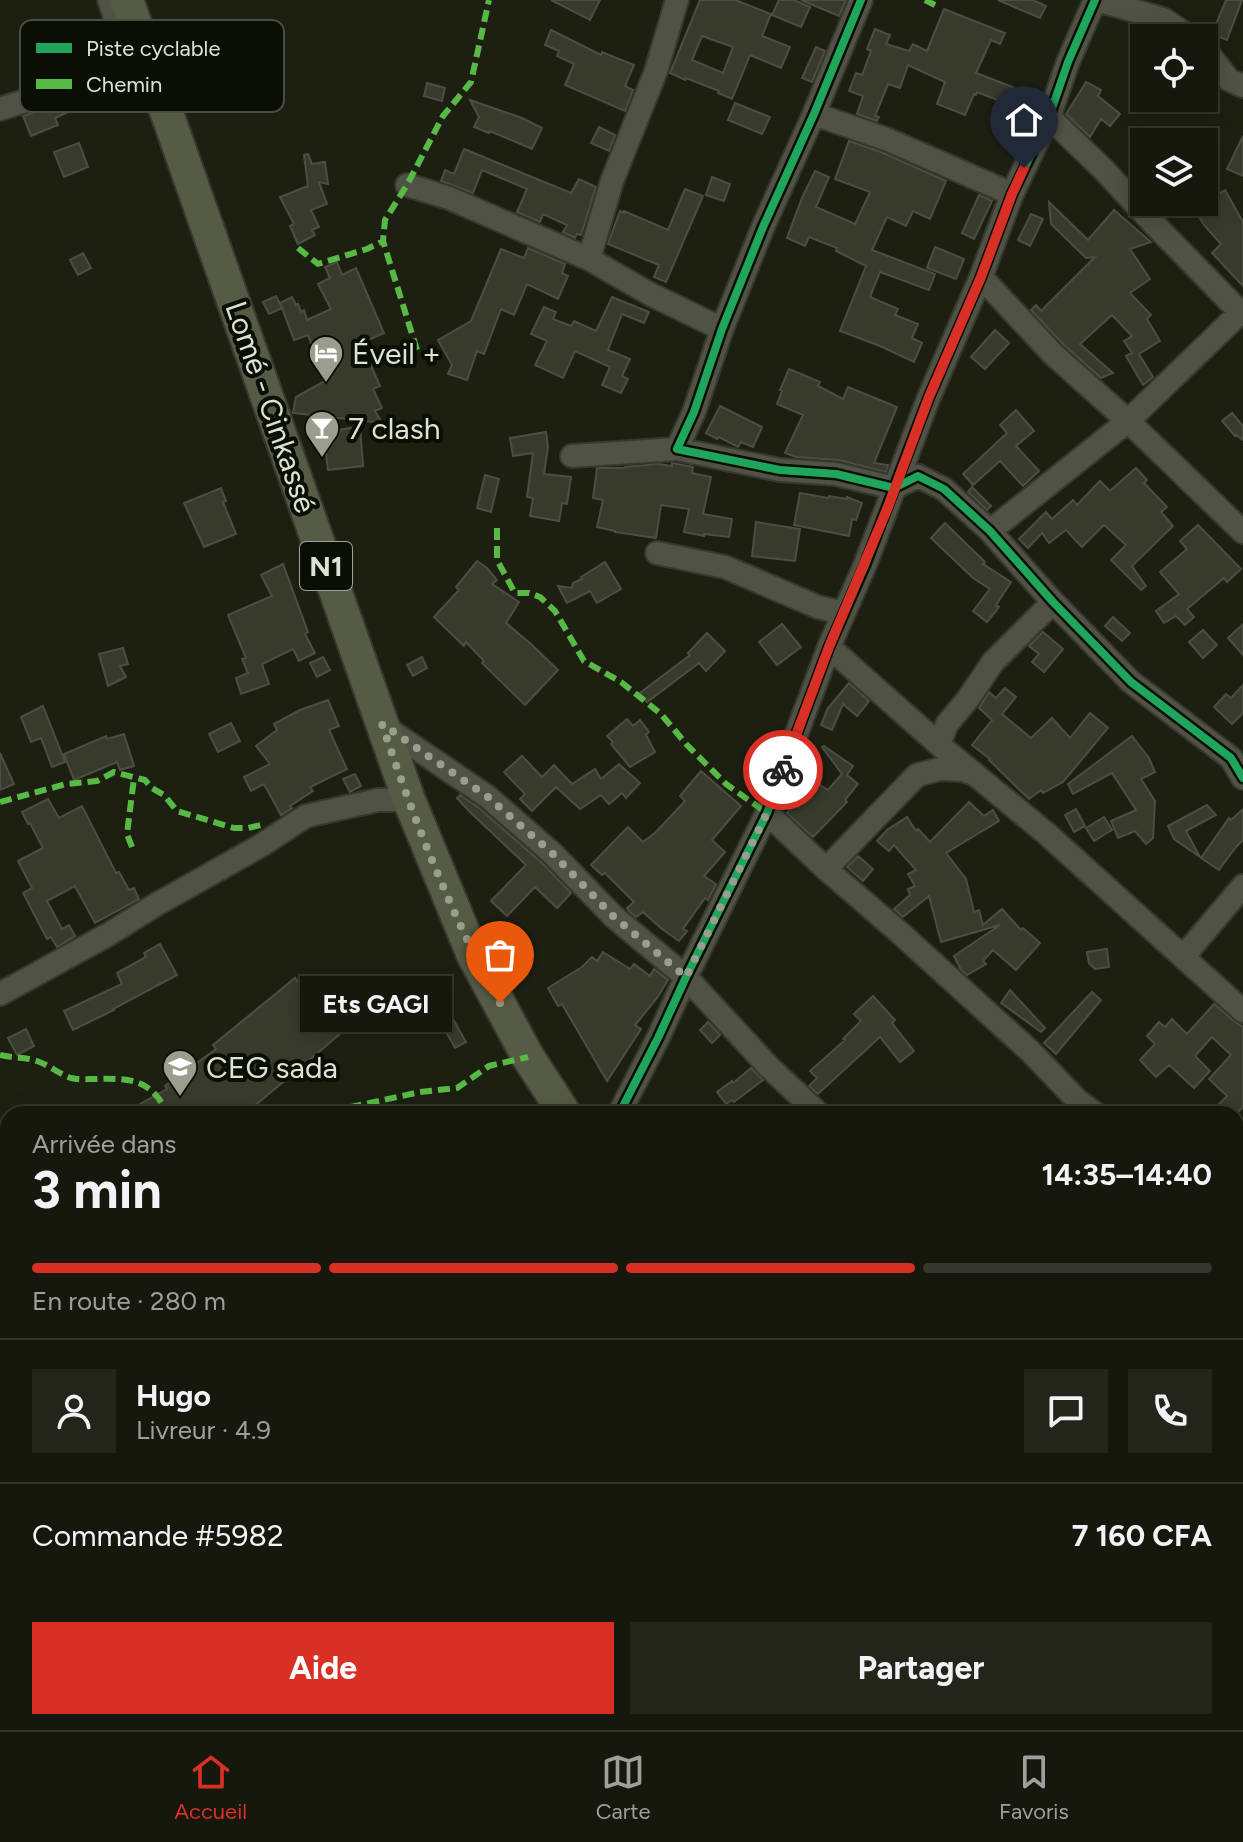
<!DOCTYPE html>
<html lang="fr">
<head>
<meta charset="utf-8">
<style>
	:root { --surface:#16180d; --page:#23251b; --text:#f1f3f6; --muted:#9ea09d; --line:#35372e; --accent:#d93025 }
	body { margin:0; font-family:Figtree,sans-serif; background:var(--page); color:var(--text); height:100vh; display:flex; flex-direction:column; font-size:30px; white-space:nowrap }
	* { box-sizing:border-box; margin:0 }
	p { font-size:26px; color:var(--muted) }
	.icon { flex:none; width:44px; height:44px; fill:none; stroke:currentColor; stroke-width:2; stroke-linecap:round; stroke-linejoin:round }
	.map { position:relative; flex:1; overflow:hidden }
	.drawer { position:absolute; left:0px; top:1106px; width:1244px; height:624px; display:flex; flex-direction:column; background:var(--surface); border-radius:24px 24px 0 0; box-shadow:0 4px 20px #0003,0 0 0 2px var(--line) }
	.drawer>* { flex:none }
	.fabs { position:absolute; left:1130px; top:24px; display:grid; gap:16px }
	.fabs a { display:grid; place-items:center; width:88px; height:88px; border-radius:0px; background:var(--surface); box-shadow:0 4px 20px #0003,0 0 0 2px var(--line); font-size:40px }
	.pin { position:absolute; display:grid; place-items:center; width:68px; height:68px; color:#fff; margin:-82px -34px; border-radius:50% 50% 50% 0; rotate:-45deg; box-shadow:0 0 8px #0007 }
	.pin .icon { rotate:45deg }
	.courier { position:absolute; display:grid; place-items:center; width:80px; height:80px; margin:-40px; border:6px solid #d93025; border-radius:50%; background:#fff; color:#222; box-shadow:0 2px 10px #0007 }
	.bubble { position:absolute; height:56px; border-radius:0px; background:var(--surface); box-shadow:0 4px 20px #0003,0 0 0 2px var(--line); font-size:26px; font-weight:700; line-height:56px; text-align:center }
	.head em { font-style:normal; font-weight:700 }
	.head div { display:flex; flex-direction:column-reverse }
	.head { display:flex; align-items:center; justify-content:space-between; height:136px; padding:0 32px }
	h1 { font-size:52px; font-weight:700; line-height:60px }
	.bar { display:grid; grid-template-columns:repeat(4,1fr); gap:12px 8px; align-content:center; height:96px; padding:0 32px }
	.bar i { height:10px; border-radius:6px; background:var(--line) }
	.bar .on { background:var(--accent) }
	.bar p { grid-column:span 4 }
	.line { display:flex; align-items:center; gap:20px; padding:0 32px; border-top:2px solid var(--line) }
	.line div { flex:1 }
	.round { display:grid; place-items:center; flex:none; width:84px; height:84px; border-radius:0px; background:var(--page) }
	.button { display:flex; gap:16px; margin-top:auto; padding:16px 32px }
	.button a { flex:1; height:92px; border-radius:0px; background:var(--accent); color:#fff; font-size:32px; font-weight:700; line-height:92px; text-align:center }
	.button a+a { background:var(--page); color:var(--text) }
	.tab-bar { display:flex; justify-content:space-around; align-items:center; height:112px; border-top:2px solid var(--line); background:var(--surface); font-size:22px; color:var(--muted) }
	.tab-bar a { display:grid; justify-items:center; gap:4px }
	.tab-bar .on { color:var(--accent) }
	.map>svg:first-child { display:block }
</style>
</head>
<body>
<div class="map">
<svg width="1243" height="1730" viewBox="0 0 1243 1730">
	<rect width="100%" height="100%" fill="#1d2011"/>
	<path fill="#383b2c" stroke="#4b4e42" stroke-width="2" fill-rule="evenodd" d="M551,0H600L590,20Z
		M700,0H735L771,14L762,36L790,47L781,68L750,55L732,99L718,93L719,91L686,78L685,80L670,73ZM702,36L733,47L723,73L692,60Z
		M779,0H794L810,7L801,27L772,15Z
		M801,0H846L839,16Z
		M998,0H1033L1046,6L1040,18Z
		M1226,0H1242L1227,40L1212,34Z
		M944,9L1005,33L1000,44L991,40L976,73L1028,93L1021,109L977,92L976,95L974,94L965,115L937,104L945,82L908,65L900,88L888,84L875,116L879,117L877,121L857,114L863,96L849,91L856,73L862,75L871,51L867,49L875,29L890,35L886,44L909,51L913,44L927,51Z
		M551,30L601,55L602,52L634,65L625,86L633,90L625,111L565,85L574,64L557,56L559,51L545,45Z
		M816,47L825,51L812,82L802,78Z
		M1086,82L1101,90L1098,96L1120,114L1110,126L1101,119L1090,137L1066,114Z
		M427,83L445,88L442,101L424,96Z
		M470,100L522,118L542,128L532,149L490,131L489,133L474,127L479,117Z
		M68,101L72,110L55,118L58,125L31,136L23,116Z
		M735,103L770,117L762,134L728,120Z
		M599,127L615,135L609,151L591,143Z
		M1243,136V176L1227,169Z
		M849,141L881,152L946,181L930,219L913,211L906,226L887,217L872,250L935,274L929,290L880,272L870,297L898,309L895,315L918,324L912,338L922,343L914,362L880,346L840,331L866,266L836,251L837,248L809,237L805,246L787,238L802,198L815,171L829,177L816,207L855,224L870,192L835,179Z
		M79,143L88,167L64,177L54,152Z
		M464,149L571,193L579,179L596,187L581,235L577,234L575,238L563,232L567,225L543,214L540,222L517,212L527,189L482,170L473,193L441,181L445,170L454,174Z
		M308,154L312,164L325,162L328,184L319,182L327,204L311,210L319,227L312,230L315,235L298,244L290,226L294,224L280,197L308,186L304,155Z
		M712,177L730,184L724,201L706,195Z
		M685,189L703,196L666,282L654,277L659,265L608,244L620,211L624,213V211L668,230Z
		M1225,190L1243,222V286L1212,253L1221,244L1204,225L1194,208Z
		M979,195L992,201L974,239L962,233Z
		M1049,202L1088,240L1114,210L1151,242L1130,249L1150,279L1130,293L1151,315L1147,319L1160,341L1139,354L1153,377L1143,385L1126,356L1132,353L1124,341L1132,336L1112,315L1080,344L1113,373L1101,378L1064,345L1031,310L1036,305L1041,311L1095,257L1086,258L1051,224Z
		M1031,214L1043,219L1030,246L1018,240Z
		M935,247L964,259L956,279L927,268Z
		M528,248L565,264L562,273L568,276L558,299L527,284L514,315L501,309L484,354L477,351L467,380L448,374L452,365L438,340L471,321L501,249L524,258Z
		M83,253L91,268L78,275L70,260Z
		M337,262L342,275L356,268L384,333L364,342L371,361H369L380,386L373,389L382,408L375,411L382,423L293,413L296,397L325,381L308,335L294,340L282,308L269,314L263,302L276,296L282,308L280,303L292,297L296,305L298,304L301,312L304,310L307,320L331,309L318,284L330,278L325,267Z
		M612,297L649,312L644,323L622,314L608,350L630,359L622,376L628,379L621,393L602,385L610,367L575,351L563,378L535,365L547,341L531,334L544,307L556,312L553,319L571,326L574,321L596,331Z
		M995,330L1009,343L985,369L971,357Z
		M789,369L820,382L818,386L843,399L848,387L897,407L874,463L888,465L886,472L839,460L796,457L785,453L803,415L777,404L782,391L780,390Z
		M720,406L762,427L753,447L741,442L738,447L719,437L717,439L706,433Z
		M1016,410L1034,431L1016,446L1039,471L1023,486L1000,461L973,485L963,474L1007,433L1000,425Z
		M1232,413L1243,426V440L1236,435L1235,436L1222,421Z
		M360,426L363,466L328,470L323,433Z
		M546,432L548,447L544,474L571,477L567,504L562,503L559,521L530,516L533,498L527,497L533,453L513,456L510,438Z
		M672,463L693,467L692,473L711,477L703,514L732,519L729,537L704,534V536L684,532L689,509L661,505L656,538L615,532V531L597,527L603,500L593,498L597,468H624L625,467L658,464L672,466Z
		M1136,468L1147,480L1144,483L1167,507L1161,512L1173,526L1132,566L1146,586L1141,590L1111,560L1126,545L1104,525L1082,547L1066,530L1049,543L1042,533L1028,548L1019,539L1046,512L1052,519L1073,500L1077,505L1100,481L1110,491Z
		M485,475L499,479L491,512L477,508Z
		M972,487L991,506L987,510L968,492Z
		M221,488L226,501L223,502L236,534L204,547L184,503Z
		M800,493L828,498L829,496L847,499V497L862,503L856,520L852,519L849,536L794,525Z
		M756,522L800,529L795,561L752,556Z
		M945,523L985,562L983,564L1011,582L996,605L999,607L987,622L973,611L990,589L973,578L931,538Z
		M1198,525L1241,569L1227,582L1224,578L1187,609L1194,617L1185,625L1176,616L1164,623L1156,611L1179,594L1160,572L1187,549L1180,541Z
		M477,561L487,568L497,580L492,584L519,602L506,623L531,644L558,670L525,705L482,663L484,661L466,642L464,646L434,617L459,590L456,587Z
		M605,562L621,589L597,603L590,591L567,603L558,586L572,588L573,583L582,579L581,577Z
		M283,564L308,632L305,634L315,653L299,661L293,649L262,664L269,684L241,694L236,678L248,673L242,659L246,658L228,615L272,596L261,575Z
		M1113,617L1130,633L1122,641L1105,626Z
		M782,624L801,647L777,665L759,642Z
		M1243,624V655L1228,638Z
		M1203,630L1217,645L1203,658L1189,642Z
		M1043,632L1063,649L1044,672L1032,662L1039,654L1029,646Z
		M707,633L725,651L706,671L699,663L647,702L640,693L690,655L688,653Z
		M123,648L128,664L120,666L126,677L108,686L99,654Z
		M323,657L330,670L317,677L310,663Z
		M422,657L427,668L413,676L407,665Z
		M849,683L869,701L857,716L843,704L832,730L821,725L828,708Z
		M1243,685V713L1232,724L1214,707L1226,694L1231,698Z
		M1005,688L1016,697L1002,714L1031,738L1052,718L1070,738L1090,713L1108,728L1063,782L1043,793L1041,790L1029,799L989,760L990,759L972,745L992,720L979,708L989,692L996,698Z
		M328,700L339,726L329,730L347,769L310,787L313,791L290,806L292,808L281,815L264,784L251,791L244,777L270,764L256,746L277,730L274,724L300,710Z
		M43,706L65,762L52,767L41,738L31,742L21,717Z
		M627,719L633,726L640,720L649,732L646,735L655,752L630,767L611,744L613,742L607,736Z
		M231,723L240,741L218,752L209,734Z
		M124,734L134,766L120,770L117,762L74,780L64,754L106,736L107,739Z
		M1132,736L1149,758L1155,772L1141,779L1155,801L1153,838L1146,844L1135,831L1118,838L1111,821L1136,810L1112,773L1073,794L1068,784Z
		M824,746L853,766L847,775L858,784L845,800L847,802L813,837L787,813L806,790L800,785L806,776L828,790L842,774L822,747Z
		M0,753L14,784L0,790Z
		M522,756L542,777L554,765L572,784L595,769L601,779L619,764L640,783L626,798L622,793L609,804L601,795L580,809L556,787L532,811L520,799L525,794L504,772Z
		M701,771L741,806L712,840L725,852L704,876L716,884L708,900L705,898L683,929L687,931L679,941L662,929L643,912L636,917L630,912L627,908L634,902L605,873L602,875L591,865L628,827L643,842L656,832L685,801L680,796Z
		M355,774L361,786L350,792L343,779Z
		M460,795L479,808L542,863L571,893L557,908L535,887L507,916L491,901L526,865L470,812L457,798Z
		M48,799L59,818L82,806L116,873L119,872L129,890L134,888L139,899L95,923L75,886L47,901L62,929L69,925L75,936L57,947L51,937L47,939L23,893L32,888L18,861L43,848L30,823L28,824L22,812Z
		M969,802L984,816L993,810L999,821L946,853L966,879L974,912L979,910L983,925L1002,909L1021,930L1023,928L1040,943L1016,970L993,950L983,961L986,964L967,975L961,970L954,956L1000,925L941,942L929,896L903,917L894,909L910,895L908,889L915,886L908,874L916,870L894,845L889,851L877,841L887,830L907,817L916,831L918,829L930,842Z
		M1207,805L1216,815L1186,831L1200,857L1174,839L1168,826Z
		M1076,809L1085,826L1074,832L1065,815Z
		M1243,809V840L1236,847L1219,870L1201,858L1229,818L1231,820Z
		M1104,817L1112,830L1094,841L1086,828Z
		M858,856L873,869L863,881L847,867Z
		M160,944L177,975L113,1009L114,1010L73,1030L64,1011L122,984L117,973L146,957L144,953Z
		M1107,949L1109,967L1095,969L1089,963L1087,952Z
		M603,952L630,969L634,964L650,976L654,969L668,980L657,998L635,1025L641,1029L607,1081L562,1004L558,1006L548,988L582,967L592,957L597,961Z
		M295,978L340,1034L245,1114H122L167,1089L165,1086L216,1049L213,1045Z
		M1010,990L1045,1028L1041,1032L1001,1003Z
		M1092,992L1101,1000L1056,1054L1044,1043Z
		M873,996L895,1020L892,1023L914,1051L900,1062L880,1037L818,1094L809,1086L817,1078L810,1071L845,1040L843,1039L861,1021L854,1014Z
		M1214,1004L1234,1021L1243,1027V1107L1236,1114H1230L1219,1104L1227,1096L1209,1079L1231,1055L1212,1037L1195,1056L1210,1071L1194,1088L1169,1065L1156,1077L1140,1060L1155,1044L1147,1036L1159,1022L1165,1027L1172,1019L1187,1034Z
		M452,1017L466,1042L455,1048L441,1023Z
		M708,1022L720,1035L712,1043L700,1030Z
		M26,1029L34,1046L17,1055L8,1038Z
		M751,1068L763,1080L734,1102L732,1100L726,1104L717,1092L732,1081L733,1083Z"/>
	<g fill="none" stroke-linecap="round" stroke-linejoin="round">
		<defs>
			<path id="minor" d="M861,0L814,114L763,227L722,329L694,412L677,449L780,470L836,474L894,488L918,476L944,489L990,531L1053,602L1131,682L1231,758L1243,778
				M1097,0L1163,19L1192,38
				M1204,48L1229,80L1243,86
				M0,109L77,84L103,58L116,20L109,0
				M814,114L886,139L1012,194
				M1049,117L1104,170L1152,222L1243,315
				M407,185L449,198L589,259L650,294L722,329
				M589,259L612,181L656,71L677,0
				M981,277L1054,355L1128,421L1243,532
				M572,456L677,449
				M990,531L1128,421L1243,310
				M657,553L725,567L818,607L843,613
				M829,647L943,748L1047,834L1243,1011
				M382,725L488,797L552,853L614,917L686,977L769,1067L819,1114
				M939,744L947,724L968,699L993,662L1053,602
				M767,813L826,869L899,932L1031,1052L1077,1100L1096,1114
				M826,869L917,775L940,769L963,770L971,773
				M1183,957L1243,886
				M0,994L109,934L157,904L260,846L306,816L378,800H409
				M619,1114L658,1038L686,977L767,813L829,647L865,565L929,397L981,277L1012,194L1049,117L1068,62L1095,0
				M1236,1153L1243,1145
				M1236,1236L1243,1242
				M1236,1500L1243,1505
				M0,1533L8,1527
				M1236,1663L1243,1657
				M1236,1683L1243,1677
				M545,1730L550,1722"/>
			<path id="highway" d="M127,0L409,800L473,955L528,1057L565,1114
				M1182,1722L1191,1730"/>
		</defs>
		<use href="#minor" stroke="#37392e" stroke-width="26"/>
		<use href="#highway" stroke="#37392e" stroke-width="36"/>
		<use href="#minor" stroke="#4f5245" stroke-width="22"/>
		<use href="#highway" stroke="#565b45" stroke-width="32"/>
		<path stroke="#58b947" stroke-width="6" stroke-dasharray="12 6" stroke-linecap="butt" d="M925,0L935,5
			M298,248L318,264L367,249L383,241
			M417,350L383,241L385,220L407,185L443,116L471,82L489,0
			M497,528V560L515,593H529L540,597L555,611L584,661L621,682L661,714L687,745L726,784L767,813
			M0,802L66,784L97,781L114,772L145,780L152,788L164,795L177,811L234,828H248L261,825
			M132,847L127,834L134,778
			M0,1055C12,1058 25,1057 37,1061C49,1065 59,1074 71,1078C78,1080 88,1079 96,1079C131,1078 151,1079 168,1114
			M333,1114L351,1107L420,1092L457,1088L489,1066L528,1057
			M0,1275L8,1273
			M1239,1502L1243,1495
			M210,1722L214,1730
			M286,1722L291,1729
			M572,1722L576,1730
			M246,1730L251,1722
			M652,1730L663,1722
			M1162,1730L1169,1722"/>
		<defs>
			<path id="cycleway" d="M861,0L814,114L763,227L722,329L694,412L677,449L780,470L836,474L894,488L918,476L944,489L990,531L1053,602L1131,682L1231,758L1243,778
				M619,1114L658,1038L686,977L767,813L829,647L865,565L929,397L981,277L1012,194L1049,117L1068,62L1095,0"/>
		</defs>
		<use href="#cycleway" stroke="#0b0e04" stroke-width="13"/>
		<use href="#cycleway" stroke="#20a55d" stroke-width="8"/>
	</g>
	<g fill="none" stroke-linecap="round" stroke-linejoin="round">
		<path stroke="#9a9e8e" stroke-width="8" stroke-dasharray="0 14.4" d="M500,1003C451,915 414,820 382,724L488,797L552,853L614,917L686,977L767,813L783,770"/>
		<path stroke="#d93025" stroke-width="10" d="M783,770L829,647L888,507L929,397L981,277L1012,194L1024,168"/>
	</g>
	<defs>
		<symbol id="hotel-pin" viewBox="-11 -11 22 30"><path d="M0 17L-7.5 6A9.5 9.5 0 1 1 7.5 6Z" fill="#9a9e8e" stroke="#0b0e04"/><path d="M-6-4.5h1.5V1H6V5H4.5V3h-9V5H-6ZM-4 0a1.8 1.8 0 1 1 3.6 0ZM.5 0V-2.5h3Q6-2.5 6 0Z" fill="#fff"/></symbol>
		<symbol id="bar-pin" viewBox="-11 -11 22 30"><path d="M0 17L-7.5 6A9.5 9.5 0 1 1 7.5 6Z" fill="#9a9e8e" stroke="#0b0e04"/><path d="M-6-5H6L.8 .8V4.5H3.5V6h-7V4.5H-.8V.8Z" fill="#fff"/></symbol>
		<symbol id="school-pin" viewBox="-11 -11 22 30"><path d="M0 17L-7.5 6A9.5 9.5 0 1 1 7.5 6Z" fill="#9a9e8e" stroke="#0b0e04"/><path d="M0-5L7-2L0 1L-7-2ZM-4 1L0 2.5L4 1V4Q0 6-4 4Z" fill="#fff"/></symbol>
	</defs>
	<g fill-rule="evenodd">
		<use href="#hotel-pin" x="306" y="333" width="40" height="54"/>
		<use href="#bar-pin" x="302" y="408" width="40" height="54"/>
		<use href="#school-pin" x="160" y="1047" width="40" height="54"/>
	</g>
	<g text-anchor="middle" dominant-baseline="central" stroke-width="8" stroke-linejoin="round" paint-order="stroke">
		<rect fill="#0b0e04" stroke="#9fa294" stroke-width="2" x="300" y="542" width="52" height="48" rx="6"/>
		<g font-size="28" font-weight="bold" fill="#dee2d2">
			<text x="326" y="566">N1</text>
		</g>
		<g font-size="30" fill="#dee2d2" stroke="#0b0e04" text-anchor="start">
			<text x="352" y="353">Éveil +</text>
			<text x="348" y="428">7 clash</text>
			<text x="206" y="1067">CEG sada</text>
		</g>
		<g font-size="30" fill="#dee2d2" stroke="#0b0e04">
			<text transform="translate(271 407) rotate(71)">Lomé - Cinkassé</text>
		</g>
	</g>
	<rect x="20" y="20" width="264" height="92" rx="12" fill="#0b0e04" stroke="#4a4e42" stroke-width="2"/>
	<rect x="36" y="43" width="36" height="10" fill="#20a55d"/>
	<rect x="36" y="79" width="36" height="10" fill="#58b947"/>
	<g font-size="22" fill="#dee2d2">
		<text x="86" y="56">Piste cyclable</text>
		<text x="86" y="92">Chemin</text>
	</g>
</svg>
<div class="fabs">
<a><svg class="icon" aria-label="locate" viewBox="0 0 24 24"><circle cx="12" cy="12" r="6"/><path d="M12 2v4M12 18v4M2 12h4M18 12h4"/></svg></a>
<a><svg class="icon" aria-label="layers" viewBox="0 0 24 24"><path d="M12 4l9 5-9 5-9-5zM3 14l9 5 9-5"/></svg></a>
</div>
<div class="pin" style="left:500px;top:1003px;background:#ea580c"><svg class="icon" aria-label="bag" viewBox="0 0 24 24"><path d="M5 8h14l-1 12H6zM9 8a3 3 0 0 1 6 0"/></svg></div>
<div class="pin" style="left:1024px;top:168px;background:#1f2937"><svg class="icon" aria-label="home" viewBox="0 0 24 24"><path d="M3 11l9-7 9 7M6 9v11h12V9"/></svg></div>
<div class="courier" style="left:783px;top:770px"><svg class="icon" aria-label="bike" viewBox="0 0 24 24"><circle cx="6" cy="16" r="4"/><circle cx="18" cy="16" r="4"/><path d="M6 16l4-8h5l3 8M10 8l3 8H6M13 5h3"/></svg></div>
<div class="bubble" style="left:300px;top:976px;width:152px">Ets GAGI</div>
<section class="drawer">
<div class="head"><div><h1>3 min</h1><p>Arrivée dans</p></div><em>14:35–14:40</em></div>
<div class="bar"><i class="on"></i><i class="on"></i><i class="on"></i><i></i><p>En route · 280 m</p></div>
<div class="line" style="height:144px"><a class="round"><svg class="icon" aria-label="person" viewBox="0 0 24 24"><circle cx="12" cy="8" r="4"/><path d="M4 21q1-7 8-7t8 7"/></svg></a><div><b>Hugo</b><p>Livreur · 4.9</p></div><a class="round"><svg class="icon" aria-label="chat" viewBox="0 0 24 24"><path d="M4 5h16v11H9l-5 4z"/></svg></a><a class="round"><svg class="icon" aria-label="phone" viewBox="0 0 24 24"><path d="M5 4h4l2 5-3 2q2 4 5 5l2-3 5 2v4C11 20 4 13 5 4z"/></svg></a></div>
<div class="line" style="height:104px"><div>Commande #5982</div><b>7 160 CFA</b></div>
<div class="button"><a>Aide</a><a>Partager</a></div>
</section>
</div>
<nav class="tab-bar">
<a class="on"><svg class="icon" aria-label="home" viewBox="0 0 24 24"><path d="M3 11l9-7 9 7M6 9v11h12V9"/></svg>Accueil</a>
<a><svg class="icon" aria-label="map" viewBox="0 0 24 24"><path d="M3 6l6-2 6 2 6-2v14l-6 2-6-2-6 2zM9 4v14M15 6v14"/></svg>Carte</a>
<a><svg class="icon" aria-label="saved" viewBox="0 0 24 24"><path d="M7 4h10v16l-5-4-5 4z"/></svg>Favoris</a>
</nav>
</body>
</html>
